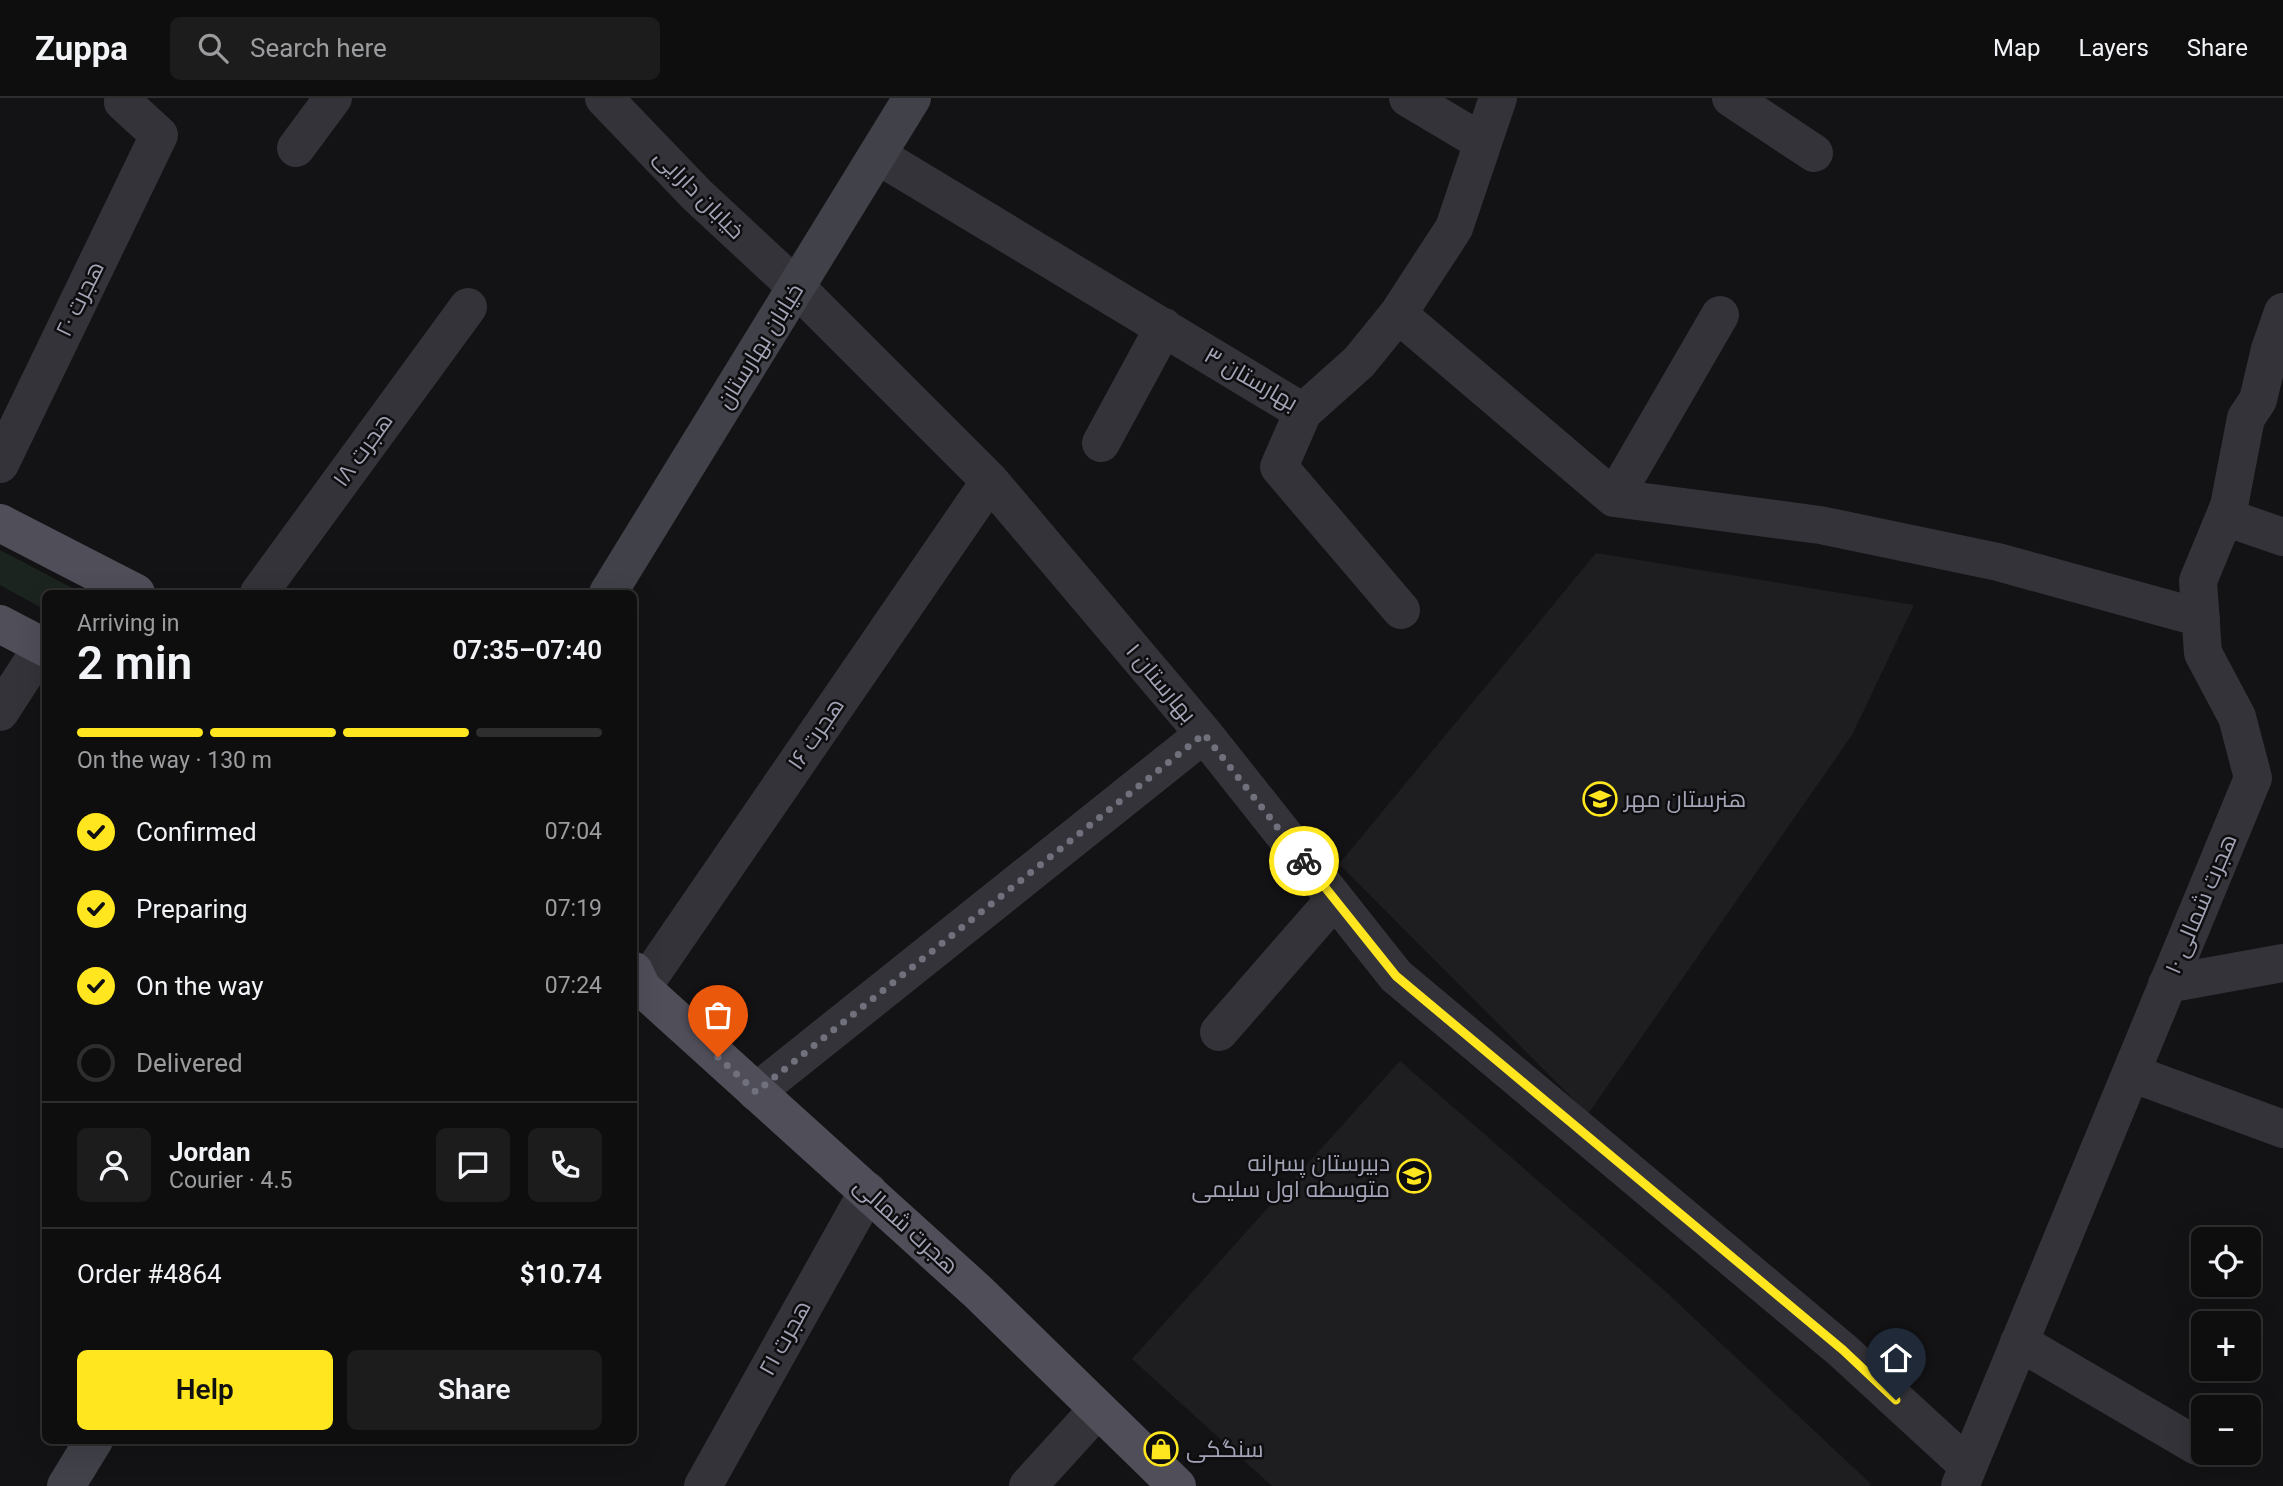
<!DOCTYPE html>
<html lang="en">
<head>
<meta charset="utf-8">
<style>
	:root { --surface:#0e0e0f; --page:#1c1c1d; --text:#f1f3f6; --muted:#9b9c9e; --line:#2e2e2f; --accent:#ffe61f }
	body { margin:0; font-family:Roboto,Cairo,sans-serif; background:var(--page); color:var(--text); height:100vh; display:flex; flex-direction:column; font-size:26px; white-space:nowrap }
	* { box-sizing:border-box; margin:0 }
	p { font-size:23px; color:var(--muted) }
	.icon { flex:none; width:38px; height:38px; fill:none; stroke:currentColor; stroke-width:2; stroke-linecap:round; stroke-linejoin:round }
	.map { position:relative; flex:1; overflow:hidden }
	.side { position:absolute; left:42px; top:492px; width:595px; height:854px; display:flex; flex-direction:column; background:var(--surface); border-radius:10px; box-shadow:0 7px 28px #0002,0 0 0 2px var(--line) }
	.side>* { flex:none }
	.tools { position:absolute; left:2191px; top:1129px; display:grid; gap:14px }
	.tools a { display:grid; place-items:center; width:70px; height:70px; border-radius:10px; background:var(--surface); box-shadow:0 7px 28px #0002,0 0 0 2px var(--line); font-size:35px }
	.pin { position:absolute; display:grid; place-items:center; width:60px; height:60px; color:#fff; margin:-72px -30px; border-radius:50% 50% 50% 0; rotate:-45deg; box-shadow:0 0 7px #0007 }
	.pin .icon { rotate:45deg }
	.courier { position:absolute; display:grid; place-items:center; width:70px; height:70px; margin:-35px; border:5px solid #ffe61f; border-radius:50%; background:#fff; color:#222; box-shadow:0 2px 9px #0007 }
	.overview em { font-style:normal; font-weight:600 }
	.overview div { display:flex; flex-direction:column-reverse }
	.overview { display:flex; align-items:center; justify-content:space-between; height:119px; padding:0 35px }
	h1 { font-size:46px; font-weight:600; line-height:52px }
	.bar { display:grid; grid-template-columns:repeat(4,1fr); gap:10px 7px; align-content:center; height:84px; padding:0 35px }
	.bar i { height:9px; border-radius:5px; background:var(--line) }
	.bar .on { background:var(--accent) }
	.bar p { grid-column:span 4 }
	.line { display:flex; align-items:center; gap:18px; padding:0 35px; border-top:2px solid var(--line) }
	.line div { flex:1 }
	.round { display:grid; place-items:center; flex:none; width:74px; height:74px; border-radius:10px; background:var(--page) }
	ol { padding:0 35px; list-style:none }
	li { display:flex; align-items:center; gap:21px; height:77px }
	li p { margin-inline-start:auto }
	li .icon { padding:7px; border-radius:50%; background:var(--accent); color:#111; stroke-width:4 }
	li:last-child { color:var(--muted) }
	li i { width:38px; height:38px; border:4px solid var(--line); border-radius:50% }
	.action { display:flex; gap:14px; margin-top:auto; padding:14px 35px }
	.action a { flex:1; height:80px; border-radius:10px; background:var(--accent); color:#111; font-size:28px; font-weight:600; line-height:80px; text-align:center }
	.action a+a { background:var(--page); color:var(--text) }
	header { display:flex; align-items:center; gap:42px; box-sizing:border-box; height:98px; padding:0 35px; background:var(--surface); border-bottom:2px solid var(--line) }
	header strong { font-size:33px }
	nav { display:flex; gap:38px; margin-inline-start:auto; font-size:24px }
	.search { width:490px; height:63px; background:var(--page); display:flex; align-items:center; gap:18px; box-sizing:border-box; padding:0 24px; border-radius:10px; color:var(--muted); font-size:26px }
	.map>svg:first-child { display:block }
</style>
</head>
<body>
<header>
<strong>Zuppa</strong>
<div class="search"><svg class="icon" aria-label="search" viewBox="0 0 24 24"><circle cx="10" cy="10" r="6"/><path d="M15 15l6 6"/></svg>Search here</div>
<nav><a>Map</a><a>Layers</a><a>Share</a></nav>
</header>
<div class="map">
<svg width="2283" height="1388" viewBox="0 0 2283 1388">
	<rect width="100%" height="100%" fill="#131214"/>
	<path fill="#1e1e21" d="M1596,455L1914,507L1852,637L1588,1016L1339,766Z
		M1400,963L1664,1192L1871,1386L1869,1388H1272L1132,1261Z"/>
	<path fill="#1c241f" d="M0,452L82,495H46L45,512L0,487Z"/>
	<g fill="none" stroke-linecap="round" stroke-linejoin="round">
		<path stroke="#333339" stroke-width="38" d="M1408,0L1482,44
			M1731,0L1814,55
			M296,50L333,0
			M877,57L1303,314L1359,264L1398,216L1454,130L1498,0
			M796,189L990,383L1204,636L1396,878L1843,1253L1967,1367
			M1398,216L1614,400L1820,427L1998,464L2201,520
			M1303,314L1279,369L1401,512
			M1101,345L1164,229
			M0,366L159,37L123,4L124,0
			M1614,400L1720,217
			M2225,419L2283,439
			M259,495L468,209
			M0,614L42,549
			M2167,886L2283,865
			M642,890L990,383
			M1219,934L1335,801
			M2131,975L2283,1031
			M756,994L1204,636
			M2019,1244L2197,1348
			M703,1388L868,1093
			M1028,1388L1098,1311
			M1960,1388L2253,680L2237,619L2203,555L2198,483L2229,408L2246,320L2258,302L2270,251L2283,214"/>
		<path stroke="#333339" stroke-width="38" d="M604,0L697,97L796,189"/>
		<path stroke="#414149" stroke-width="38" d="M608,495L912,0
			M66,1388L94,1342"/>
		<path stroke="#4f4e59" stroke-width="38" d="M0,425L136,495
			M0,526L46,550
			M634,873L642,890L978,1194L1177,1388"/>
	</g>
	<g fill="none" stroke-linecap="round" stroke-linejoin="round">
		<path stroke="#70717d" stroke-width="7" stroke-dasharray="0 12.6" d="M718,959L756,994L1204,636L1304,763"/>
		<path stroke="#ffe61f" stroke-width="9" d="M1304,763L1396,878L1843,1252L1896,1302"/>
	</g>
	<defs>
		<symbol id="school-ring" viewBox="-11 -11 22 22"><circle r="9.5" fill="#0e0d0f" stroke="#ffe61f" stroke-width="1.5"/><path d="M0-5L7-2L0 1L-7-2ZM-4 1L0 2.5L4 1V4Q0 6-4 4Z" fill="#ffe61f"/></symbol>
		<symbol id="shop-ring" viewBox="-11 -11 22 22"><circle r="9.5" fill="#0e0d0f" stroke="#ffe61f" stroke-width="1.5"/><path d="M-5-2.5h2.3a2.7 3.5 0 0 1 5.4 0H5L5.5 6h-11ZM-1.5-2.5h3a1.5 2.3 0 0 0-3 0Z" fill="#ffe61f"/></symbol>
	</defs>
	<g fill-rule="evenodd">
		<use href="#school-ring" x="1581" y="682" width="38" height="38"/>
		<use href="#school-ring" x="1395" y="1059" width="38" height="38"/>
		<use href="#shop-ring" x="1142" y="1332" width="38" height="38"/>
	</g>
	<g text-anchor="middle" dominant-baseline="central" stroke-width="5" stroke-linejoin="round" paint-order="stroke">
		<g font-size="23" fill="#a2a4b6" stroke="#0e0d0f">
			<text transform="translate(699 96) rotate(45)">خیابان دارایی</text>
			<text transform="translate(80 201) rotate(-64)">هجرت ۲۰</text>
			<text transform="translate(760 248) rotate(-58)">خیابان بهارستان</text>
			<text transform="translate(1251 281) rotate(30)">بهارستان ۳</text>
			<text transform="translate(363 352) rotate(-54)">هجرت ۱۸</text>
			<text transform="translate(1161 585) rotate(50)">بهارستان ۱</text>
			<text transform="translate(816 636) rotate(-56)">هجرت ۱۶</text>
			<text transform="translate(2201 806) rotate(-67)">هجرت شمالی ۱۰</text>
			<text transform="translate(906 1128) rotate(42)">هجرت شمالی</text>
			<text transform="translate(785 1240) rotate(-61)">هجرت ۲۱</text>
		</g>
		<g font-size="23" fill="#a2a4b6" stroke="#0e0d0f" text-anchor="start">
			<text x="1624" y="701">هنرستان مهر</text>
			<text x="1390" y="1065" text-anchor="end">دبیرستان پسرانه<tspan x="1390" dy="26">متوسطه اول سلیمی</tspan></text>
			<text x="1186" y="1351">سنگکی</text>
		</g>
	</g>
</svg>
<div class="tools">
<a><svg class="icon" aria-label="locate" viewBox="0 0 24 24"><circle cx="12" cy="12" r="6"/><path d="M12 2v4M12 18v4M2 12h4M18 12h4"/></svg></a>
<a>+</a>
<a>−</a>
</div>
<div class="pin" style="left:718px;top:959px;background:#ea580c"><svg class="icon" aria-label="bag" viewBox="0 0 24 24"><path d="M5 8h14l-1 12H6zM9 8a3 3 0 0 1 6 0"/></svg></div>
<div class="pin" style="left:1896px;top:1302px;background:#1f2937"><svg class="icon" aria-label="home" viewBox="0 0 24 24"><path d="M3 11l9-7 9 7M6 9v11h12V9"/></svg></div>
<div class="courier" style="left:1304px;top:763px"><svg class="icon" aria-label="bike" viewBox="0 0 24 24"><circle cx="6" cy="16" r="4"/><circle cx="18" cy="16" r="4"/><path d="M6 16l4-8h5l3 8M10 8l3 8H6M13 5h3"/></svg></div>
<section class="side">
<div class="overview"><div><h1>2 min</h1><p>Arriving in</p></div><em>07:35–07:40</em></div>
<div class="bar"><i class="on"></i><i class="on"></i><i class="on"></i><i></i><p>On the way · 130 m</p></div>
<ol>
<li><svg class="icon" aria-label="check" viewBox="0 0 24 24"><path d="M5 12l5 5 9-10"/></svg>Confirmed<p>07:04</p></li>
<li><svg class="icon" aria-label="check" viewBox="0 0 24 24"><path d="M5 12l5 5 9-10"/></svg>Preparing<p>07:19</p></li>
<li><svg class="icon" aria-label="check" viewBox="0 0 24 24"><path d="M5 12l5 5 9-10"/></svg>On the way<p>07:24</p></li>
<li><i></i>Delivered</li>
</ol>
<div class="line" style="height:126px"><a class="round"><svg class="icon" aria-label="person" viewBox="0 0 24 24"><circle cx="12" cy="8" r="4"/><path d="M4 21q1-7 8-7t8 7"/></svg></a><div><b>Jordan</b><p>Courier · 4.5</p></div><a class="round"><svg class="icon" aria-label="chat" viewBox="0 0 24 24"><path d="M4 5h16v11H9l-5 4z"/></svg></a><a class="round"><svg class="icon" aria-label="phone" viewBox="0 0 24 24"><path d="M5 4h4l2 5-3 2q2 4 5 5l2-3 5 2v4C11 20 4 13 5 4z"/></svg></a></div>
<div class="line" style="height:91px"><div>Order #4864</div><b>$10.74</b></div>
<div class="action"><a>Help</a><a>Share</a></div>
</section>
</div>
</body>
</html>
